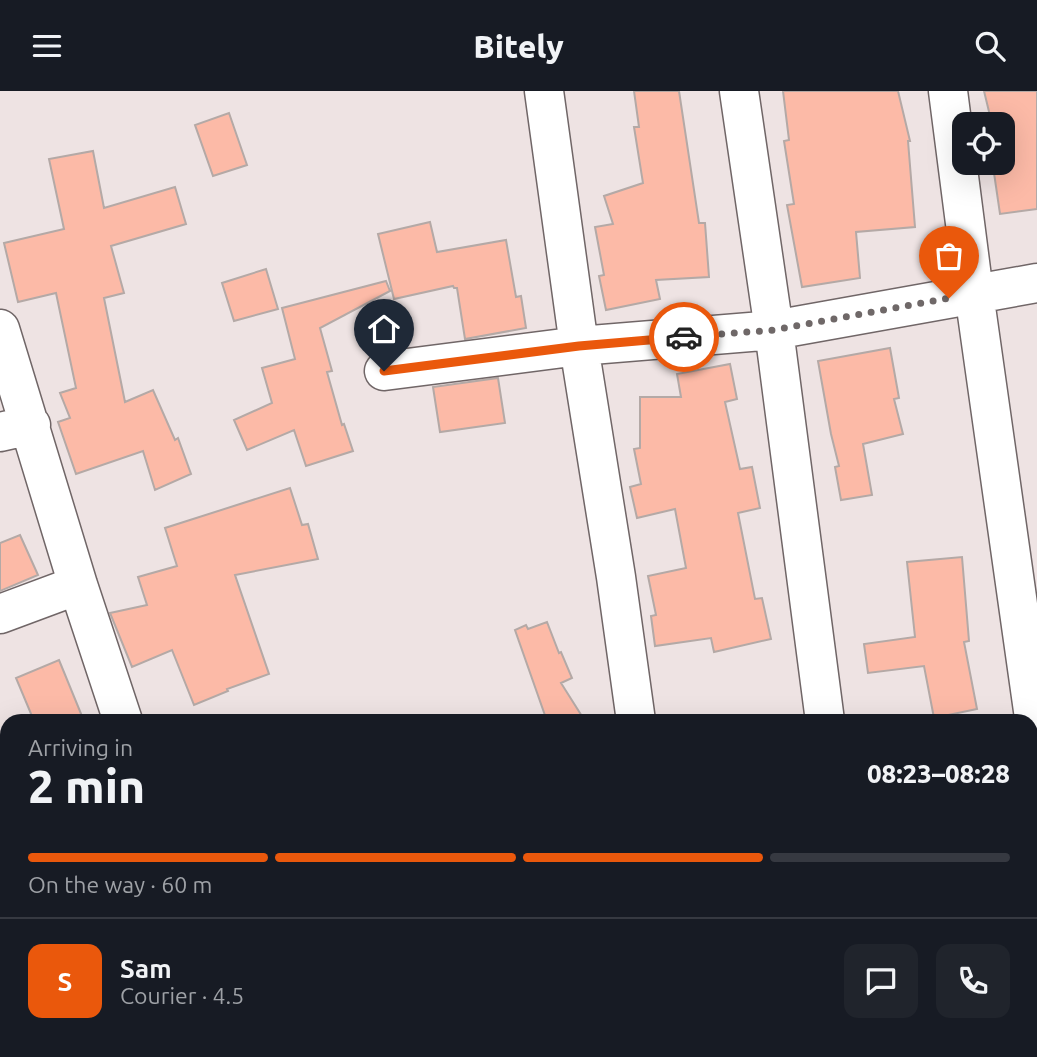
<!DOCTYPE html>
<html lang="en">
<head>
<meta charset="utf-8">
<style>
	:root { --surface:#171b24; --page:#20242c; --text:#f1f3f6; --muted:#9ea1a6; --line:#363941; --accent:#ea580c }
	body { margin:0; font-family:Ubuntu,sans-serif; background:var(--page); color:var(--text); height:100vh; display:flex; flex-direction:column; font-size:26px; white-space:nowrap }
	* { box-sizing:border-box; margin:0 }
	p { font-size:23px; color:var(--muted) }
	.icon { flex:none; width:38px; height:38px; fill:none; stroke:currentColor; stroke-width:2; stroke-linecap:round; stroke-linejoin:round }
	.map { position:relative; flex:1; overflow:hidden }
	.drawer { position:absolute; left:0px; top:623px; width:1038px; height:343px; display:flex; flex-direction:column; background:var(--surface); border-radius:21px 21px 0 0; box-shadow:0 7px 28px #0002 }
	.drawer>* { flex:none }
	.fabs { position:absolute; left:952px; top:21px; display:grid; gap:14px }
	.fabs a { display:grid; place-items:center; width:63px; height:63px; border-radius:14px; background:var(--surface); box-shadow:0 7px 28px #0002; font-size:35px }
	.pin { position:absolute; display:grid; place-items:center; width:60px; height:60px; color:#fff; margin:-72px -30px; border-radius:50% 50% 50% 0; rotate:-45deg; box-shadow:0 0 7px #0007 }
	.pin .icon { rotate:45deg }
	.courier { position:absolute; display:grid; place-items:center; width:70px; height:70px; margin:-35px; border:5px solid #ea580c; border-radius:50%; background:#fff; color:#222; box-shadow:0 2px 9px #0007 }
	.overview em { font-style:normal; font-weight:800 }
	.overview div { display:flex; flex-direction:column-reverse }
	.overview { display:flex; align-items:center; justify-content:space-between; height:119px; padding:0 28px }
	h1 { font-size:46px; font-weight:800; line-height:52px }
	.bar { display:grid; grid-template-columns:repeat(4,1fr); gap:10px 7px; align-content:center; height:84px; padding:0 28px }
	.bar i { height:9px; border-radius:5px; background:var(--line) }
	.bar .current { background:var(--accent) }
	.bar p { grid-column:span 4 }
	.line { display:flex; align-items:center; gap:18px; padding:0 28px; border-top:2px solid var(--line) }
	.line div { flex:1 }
	.round { display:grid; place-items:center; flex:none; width:74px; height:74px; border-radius:14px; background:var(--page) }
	header { display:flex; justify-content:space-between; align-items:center; height:91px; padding:0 28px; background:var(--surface); font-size:32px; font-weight:800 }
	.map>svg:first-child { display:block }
</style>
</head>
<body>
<header><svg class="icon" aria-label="menu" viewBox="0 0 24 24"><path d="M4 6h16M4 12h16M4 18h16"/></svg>Bitely<svg class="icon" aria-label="search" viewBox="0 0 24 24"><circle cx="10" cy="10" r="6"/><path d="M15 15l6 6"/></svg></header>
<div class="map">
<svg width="1037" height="966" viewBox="0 0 1037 966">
	<rect width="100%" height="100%" fill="#eee3e3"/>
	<path fill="#fcbaa7" stroke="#b4a9a6" stroke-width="2" d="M634,0H679L699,132H705L709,186L656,189L660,208L606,219L599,185L604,184L595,136L613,133L604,105L643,92L634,36H639Z
		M783,0H898L910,50H908L915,136L856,141L860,187L802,196L787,114L794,113L784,50L789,49Z
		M984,0H1037V118L1000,123L994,82L1000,81L999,72H1003V33H992Z
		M229,22L247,74L213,85L195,34Z
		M93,60L104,117L175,96L186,133L111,155L124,202L104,207L125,311L153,299L175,349L178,347L191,383L155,399L143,360L76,383L58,331L70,327L60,302L76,297L56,202L18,211L4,152L64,138L49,68Z
		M430,131L437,161L506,149L516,206L521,205L526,237L465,248L457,197H454L453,195L394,208L378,143Z
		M266,178L278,218L234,230L222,192Z
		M386,190L390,200L320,237L332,280L327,281L342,334L344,333L353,360L306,375L294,339L247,359L234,329L272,312L262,277L295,268L282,217Z
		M890,257L899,307L894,308L903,343L863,353L872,404L841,409L835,376L839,375L831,343L818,270Z
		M730,273L737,308L725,311L740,378L752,376L760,417L738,422L755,508L762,507L771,548L714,561L711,547L655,555L651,525L656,524L648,485L686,477L675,418L637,427L630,396L641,393L634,358L640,357V306H681L677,283Z
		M498,287L505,332L440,341L433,296Z
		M290,397L302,434L308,433L318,468L235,484L269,583L227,598L228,600L194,614L172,559L132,576L110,522L147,514L138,486L177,475L165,437Z
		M20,444L38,484L0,500V452Z
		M962,466L969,550L964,551L977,618L934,627L924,575L868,582L864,553L915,546L907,471Z
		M547,531L559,562L561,561L572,587L561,592L585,630H547L515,539L526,534L528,538Z
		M59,569L84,630H34L16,587Z"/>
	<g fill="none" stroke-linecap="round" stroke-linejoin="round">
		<defs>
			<path id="minor" d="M544,0L579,255L616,486L636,630
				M739,0L774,239L825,630
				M948,0L974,202L1037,648
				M0,238L78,494L123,630
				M384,280L579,255L774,239L1037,192
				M0,341L31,334
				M0,523L78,494
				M1031,736L1037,735
				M232,959L235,966
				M392,959L395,966
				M622,959L624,966
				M878,959L879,966
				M262,966L279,959"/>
		</defs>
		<use href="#minor" stroke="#706667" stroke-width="41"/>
		<use href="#minor" stroke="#fff" stroke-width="38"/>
	</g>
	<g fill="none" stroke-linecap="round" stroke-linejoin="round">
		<path stroke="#6f6868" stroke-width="7" stroke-dasharray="0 12.6" d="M684,246L774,239L949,207"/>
		<path stroke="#ea580c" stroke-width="9" d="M384,280L579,255L684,246"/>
	</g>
</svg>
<div class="fabs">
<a><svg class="icon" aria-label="locate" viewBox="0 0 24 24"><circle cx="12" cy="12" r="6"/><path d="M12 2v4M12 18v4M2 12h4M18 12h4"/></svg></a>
</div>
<div class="pin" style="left:949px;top:207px;background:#ea580c"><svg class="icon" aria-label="bag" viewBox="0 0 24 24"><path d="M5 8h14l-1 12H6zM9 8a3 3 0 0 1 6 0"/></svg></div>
<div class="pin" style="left:384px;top:280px;background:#1f2937"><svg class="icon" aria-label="home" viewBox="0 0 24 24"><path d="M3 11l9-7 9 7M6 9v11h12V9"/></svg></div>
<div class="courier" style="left:684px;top:246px"><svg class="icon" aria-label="car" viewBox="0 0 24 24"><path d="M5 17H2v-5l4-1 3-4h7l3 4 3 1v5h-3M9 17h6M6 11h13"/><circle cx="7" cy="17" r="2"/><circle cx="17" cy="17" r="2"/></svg></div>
<section class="drawer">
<div class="overview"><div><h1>2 min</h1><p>Arriving in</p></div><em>08:23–08:28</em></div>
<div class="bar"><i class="current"></i><i class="current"></i><i class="current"></i><i></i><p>On the way · 60 m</p></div>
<div class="line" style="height:126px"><b class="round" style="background:var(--accent);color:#fff">S</b><div><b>Sam</b><p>Courier · 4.5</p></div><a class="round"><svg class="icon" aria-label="chat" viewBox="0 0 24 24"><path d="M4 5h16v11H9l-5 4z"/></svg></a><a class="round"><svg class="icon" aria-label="phone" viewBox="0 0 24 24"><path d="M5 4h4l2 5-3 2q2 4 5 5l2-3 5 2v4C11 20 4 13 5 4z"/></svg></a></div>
</section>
</div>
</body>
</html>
